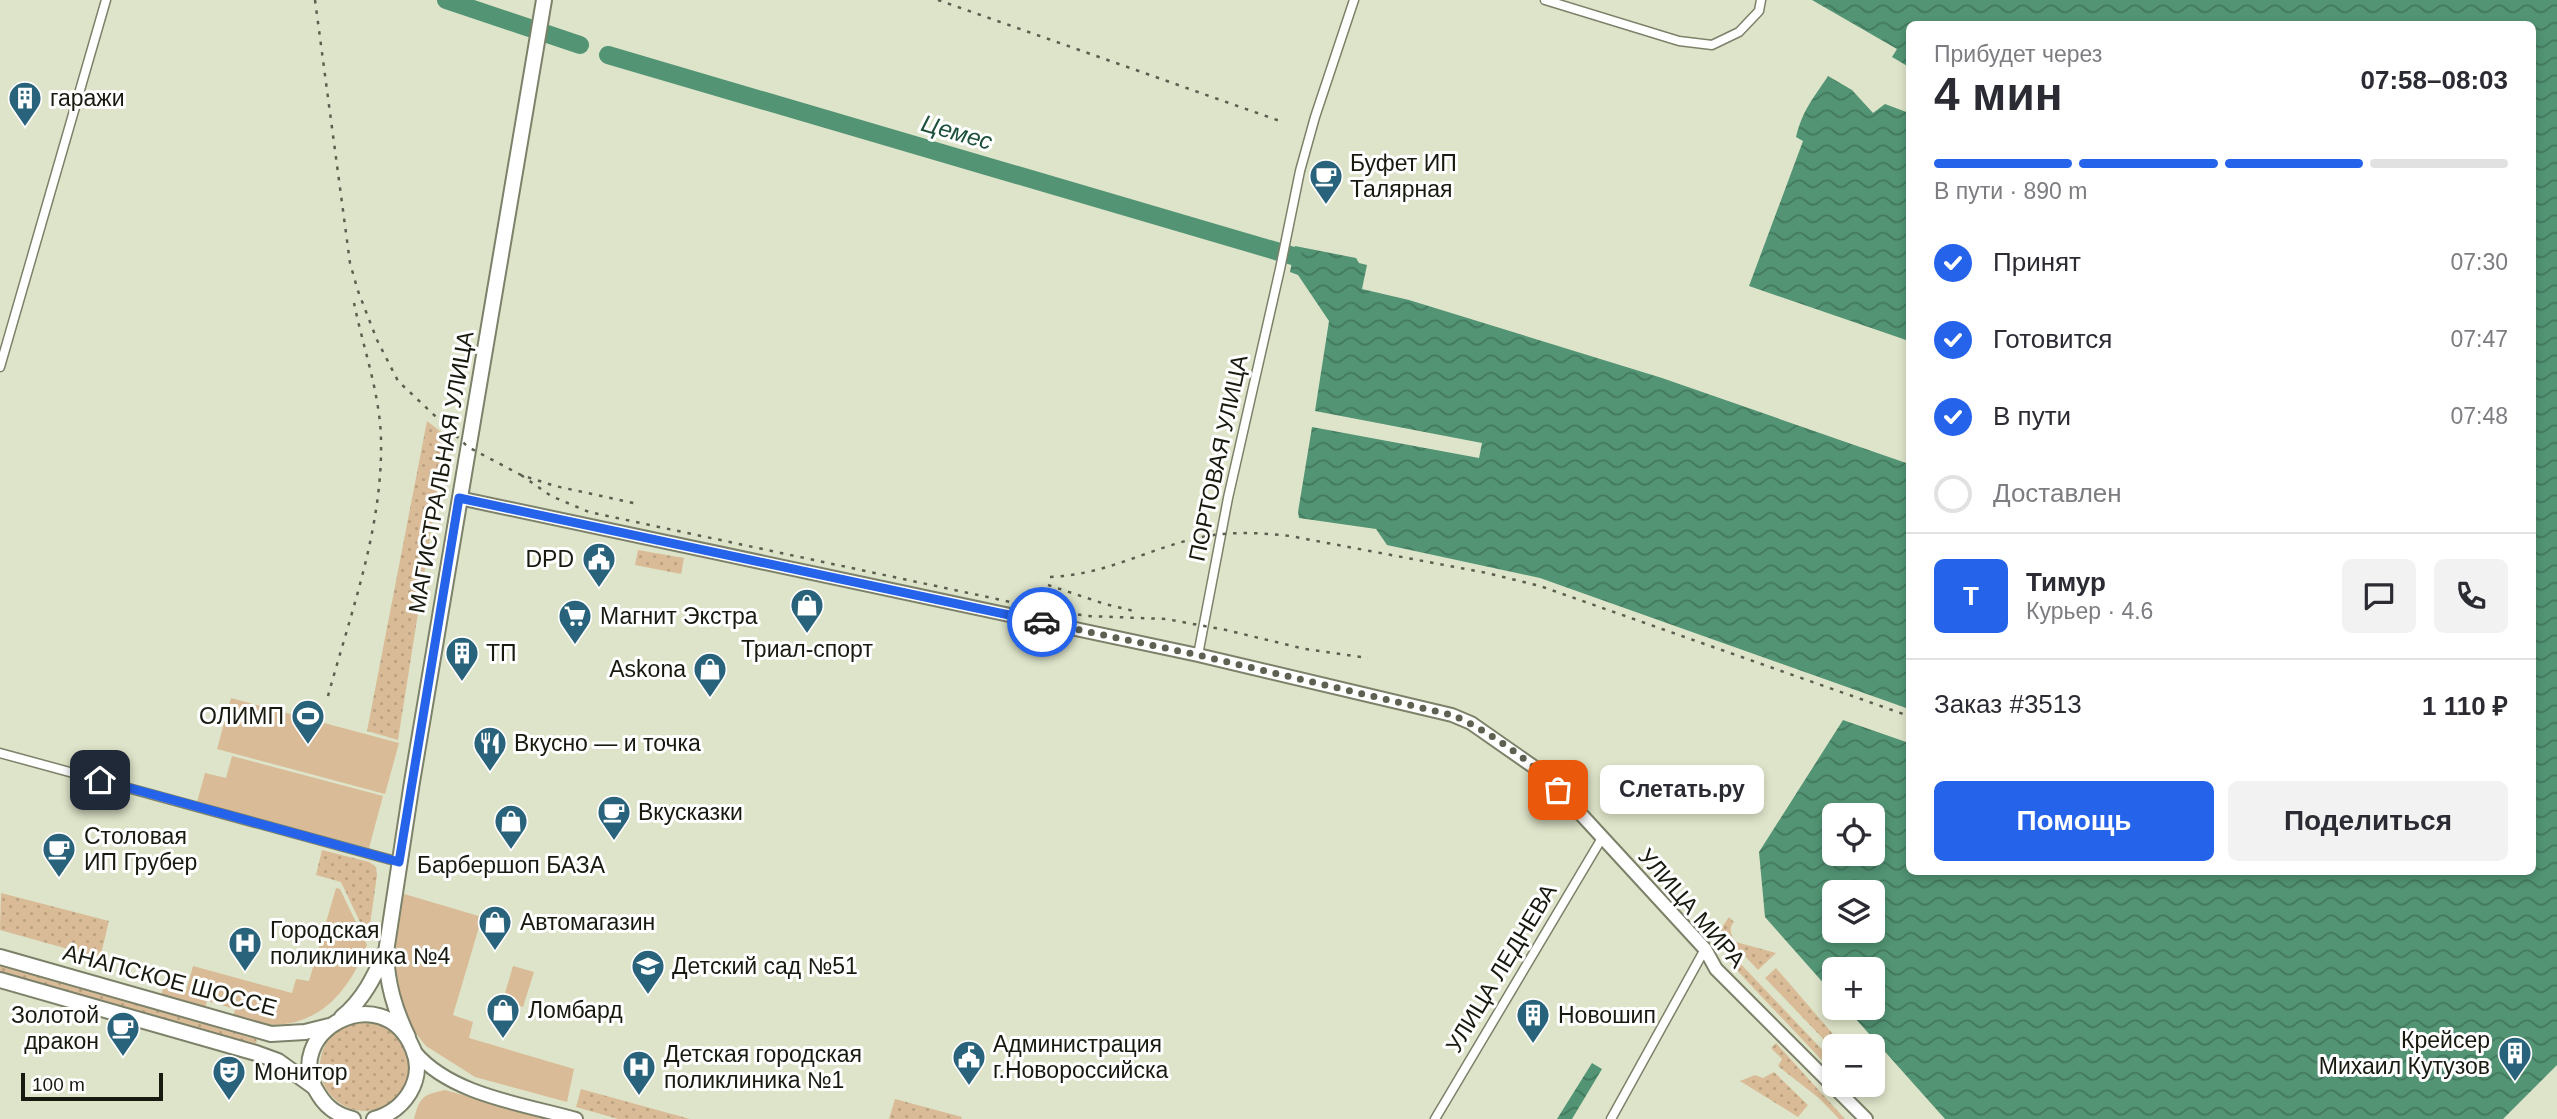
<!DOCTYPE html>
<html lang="ru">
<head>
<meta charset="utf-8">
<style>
	:root { --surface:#fff; --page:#f2f2f3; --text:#2b2b33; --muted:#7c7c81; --line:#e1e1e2; --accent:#2563eb }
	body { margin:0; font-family:Helvetica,sans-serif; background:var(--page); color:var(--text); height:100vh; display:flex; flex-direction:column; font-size:26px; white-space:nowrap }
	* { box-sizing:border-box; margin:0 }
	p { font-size:23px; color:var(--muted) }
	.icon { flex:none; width:38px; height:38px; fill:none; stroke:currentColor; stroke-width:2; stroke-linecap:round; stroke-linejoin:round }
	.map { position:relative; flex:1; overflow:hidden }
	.side { position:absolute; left:1906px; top:21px; width:630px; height:854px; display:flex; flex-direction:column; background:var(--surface); border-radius:10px; box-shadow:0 4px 10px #0003 }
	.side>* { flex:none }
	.controls { position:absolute; left:1822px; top:803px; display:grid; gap:14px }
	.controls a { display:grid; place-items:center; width:63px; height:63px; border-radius:10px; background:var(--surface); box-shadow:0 4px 10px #0003; font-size:35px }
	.scale { position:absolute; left:21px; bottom:18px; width:142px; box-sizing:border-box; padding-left:7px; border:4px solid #181a10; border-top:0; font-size:19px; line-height:24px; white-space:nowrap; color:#181a10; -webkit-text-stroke:5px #fff; paint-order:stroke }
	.pin { position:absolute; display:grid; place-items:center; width:60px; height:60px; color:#fff; margin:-30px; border-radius:14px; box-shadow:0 4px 10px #0006 }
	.courier { position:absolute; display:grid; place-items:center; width:70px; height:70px; margin:-35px; border:5px solid #2563eb; border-radius:50%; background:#fff; color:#222; box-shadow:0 2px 9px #0007 }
	.bubble { position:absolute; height:49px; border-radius:10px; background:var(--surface); box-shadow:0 4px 10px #0003; font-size:23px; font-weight:700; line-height:49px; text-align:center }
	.headline em { font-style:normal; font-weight:700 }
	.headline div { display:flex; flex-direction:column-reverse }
	.headline { display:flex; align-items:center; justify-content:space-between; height:119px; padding:0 28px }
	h1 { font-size:46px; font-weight:700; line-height:52px }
	.bar { display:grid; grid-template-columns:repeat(4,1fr); gap:10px 7px; align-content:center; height:84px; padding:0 28px }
	.bar i { height:9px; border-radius:5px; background:var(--line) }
	.bar .on { background:var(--accent) }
	.bar p { grid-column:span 4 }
	.line { display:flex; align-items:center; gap:18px; padding:0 28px; border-top:2px solid var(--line) }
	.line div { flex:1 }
	.round { display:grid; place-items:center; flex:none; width:74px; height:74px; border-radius:10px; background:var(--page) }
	ol { padding:0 28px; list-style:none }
	li { display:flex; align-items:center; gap:21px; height:77px }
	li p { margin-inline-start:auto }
	li .icon { padding:7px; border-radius:50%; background:var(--accent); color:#fff; stroke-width:4 }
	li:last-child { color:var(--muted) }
	li i { width:38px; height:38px; border:4px solid var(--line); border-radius:50% }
	.button { display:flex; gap:14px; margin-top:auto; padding:14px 28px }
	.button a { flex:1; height:80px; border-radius:10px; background:var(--accent); color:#fff; font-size:28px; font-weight:700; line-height:80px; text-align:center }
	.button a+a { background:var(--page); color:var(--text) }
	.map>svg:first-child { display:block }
</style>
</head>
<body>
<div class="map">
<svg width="2557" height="1119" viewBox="0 0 2557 1119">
	<defs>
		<pattern id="grass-dots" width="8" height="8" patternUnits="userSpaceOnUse" patternTransform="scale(1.75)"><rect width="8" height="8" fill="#d9bc97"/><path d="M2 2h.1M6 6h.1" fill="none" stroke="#baa181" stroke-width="1.8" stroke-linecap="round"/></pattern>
		<pattern id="water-waves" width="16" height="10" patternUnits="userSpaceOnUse" patternTransform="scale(1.75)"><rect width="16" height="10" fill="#529474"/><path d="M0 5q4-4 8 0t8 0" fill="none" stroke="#43785e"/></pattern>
	</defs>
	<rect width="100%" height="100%" fill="#dee4c9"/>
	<path fill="url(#grass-dots)" d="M427,421L446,436L398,740L367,731Z
		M638,550L684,558L681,574L635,565Z
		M322,850L369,862L376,867L377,875L368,939L341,882L316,875Z
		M1,893L109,921L100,958L0,930Z
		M1729,917L1734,922C1728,928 1731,937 1736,942L1776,953L1758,970L1720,930Z
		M1735,958L1834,1062V1073L1730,963Z
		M0,964L256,1039L257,1042L254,1044L0,973Z
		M1776,968L1839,1041L1831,1047L1765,978Z
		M320 1066a45 45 0 1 1 90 0a45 45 0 1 1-90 0Z
		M1776,1043L1845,1119H1839L1820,1099L1778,1066L1782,1059L1771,1048Z
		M1774,1072L1808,1105L1798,1117L1740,1081L1755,1075L1763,1078Z
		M581,1089L690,1119H618L576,1107Z
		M895,1099L962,1117L961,1119H889Z"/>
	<path fill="#d9bc97" d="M231,698L399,743L385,794L217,749Z
		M232,756L383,796L369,848L197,802L205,773L226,778Z
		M336,888L340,889L367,945C350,989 323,1024 272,1025C259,1025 246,1021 233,1018L235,1009L207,1001L205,1008L161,996L164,985L186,991L193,966L292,993L296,979L309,981Z
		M401,893L482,917L453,1015L473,1022L469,1038L574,1069L567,1102L475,1077L426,1046L414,1031L402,1003L395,973L393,944Z
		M513,966L534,972L523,1007L503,1000Z
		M445,1090L547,1119H414C420,1097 422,1095 445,1090Z"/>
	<path fill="url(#water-waves)" fill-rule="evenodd" d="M2557,0V1065L2503,1119H1945L1846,1008H1872V970H1834V995L1765,917L1759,852L1843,720L1909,743V872H2532V24H1909V67L1892,57L1897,49L1812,0ZM1834,816H1872V854H1834ZM1872,892V931H1834V892Z
		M1828,76L1852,90L1873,113L1885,104L1909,113V341L1749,286L1803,141L1796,137C1803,109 1813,99 1828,76Z
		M1295,246L1356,258L1359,263L1367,265L1362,289L1409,300L1662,378L1909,464V709L1540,578L1387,545L1376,529L1299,518L1298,512L1312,427L1479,458L1482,443L1315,411L1329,321L1298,275L1290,272Z
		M1592,1063L1602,1069L1572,1119H1557Z"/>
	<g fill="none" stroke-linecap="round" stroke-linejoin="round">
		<path stroke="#529474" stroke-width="18" d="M446,0L580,45
			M608,55L1293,256"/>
		<defs>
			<path id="street" d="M1545,0L1679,41L1712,45L1739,32L1759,11L1761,0
				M0,367L106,0
				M1198,655L1228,498L1280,269L1300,171L1315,117L1354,0
				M0,753L399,862
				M1435,1119L1602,838
				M1611,1119L1705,949"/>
			<path id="secondary" d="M459,498L1198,655L1452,715L1471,723L1544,774L1705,949L1716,969L1866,1119
				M415,1052C451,1095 523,1104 576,1119"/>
			<path id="highway" d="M0,957L271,1034L305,1032L329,1026
				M0,980L256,1053L278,1061L314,1087
				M342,1017C363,1000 374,977 385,953
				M408,1037C394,1008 387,983 386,952L412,782L544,0
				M353,1119C337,1115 327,1108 319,1095C277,1033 383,975 413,1049C426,1080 404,1111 374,1119"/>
		</defs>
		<use href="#street" stroke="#7c8169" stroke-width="11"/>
		<use href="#secondary" stroke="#7c8169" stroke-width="16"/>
		<use href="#highway" stroke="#7c8169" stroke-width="18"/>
		<use href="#street" stroke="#fff" stroke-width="8"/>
		<use href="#secondary" stroke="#fff" stroke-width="12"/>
		<use href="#highway" stroke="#fff" stroke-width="14"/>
		<path stroke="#5c5f4f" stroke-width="2.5" stroke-dasharray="3.5 7" stroke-linecap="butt" d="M315,0L350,263L358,291L377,340L398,381L468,447L521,475L555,486L638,504
			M938,0L1280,121
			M521,475L551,496L589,512L1053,611L1088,616L1166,619L1226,630L1305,649L1368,658
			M1050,577C1102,575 1140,553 1189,540C1222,531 1256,532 1290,536L1487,573L1540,586L1909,716
			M1048,585L1105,604L1138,612
			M328,696C351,612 383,527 381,439C380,394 363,347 354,303"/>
	</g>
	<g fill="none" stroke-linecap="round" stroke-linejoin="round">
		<path stroke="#5d6151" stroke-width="7" stroke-dasharray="0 12.6" d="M1042,622L1198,655L1452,715C1486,729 1534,763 1558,790"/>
		<path stroke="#2563eb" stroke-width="9" d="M100,780L399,862L459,498L1042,622"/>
	</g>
	<defs>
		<symbol id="building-pin" viewBox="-11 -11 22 30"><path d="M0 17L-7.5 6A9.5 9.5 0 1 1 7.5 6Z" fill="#28637b" stroke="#fff"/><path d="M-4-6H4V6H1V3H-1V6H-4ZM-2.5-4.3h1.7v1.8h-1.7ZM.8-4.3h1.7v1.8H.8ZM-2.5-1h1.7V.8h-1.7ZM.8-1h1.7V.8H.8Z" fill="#fff"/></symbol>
		<symbol id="cafe-pin" viewBox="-11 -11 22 30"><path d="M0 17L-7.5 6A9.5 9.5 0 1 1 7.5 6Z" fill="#28637b" stroke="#fff"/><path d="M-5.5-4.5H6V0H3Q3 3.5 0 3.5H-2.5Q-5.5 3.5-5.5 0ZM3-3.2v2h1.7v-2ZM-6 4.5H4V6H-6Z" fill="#fff"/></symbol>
		<symbol id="civic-pin" viewBox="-11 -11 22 30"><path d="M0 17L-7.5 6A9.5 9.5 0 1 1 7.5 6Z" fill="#28637b" stroke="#fff"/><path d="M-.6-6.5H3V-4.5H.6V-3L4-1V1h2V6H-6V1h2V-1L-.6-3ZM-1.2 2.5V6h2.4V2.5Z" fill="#fff"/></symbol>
		<symbol id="shop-pin" viewBox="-11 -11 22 30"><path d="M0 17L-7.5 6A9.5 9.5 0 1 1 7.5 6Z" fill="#28637b" stroke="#fff"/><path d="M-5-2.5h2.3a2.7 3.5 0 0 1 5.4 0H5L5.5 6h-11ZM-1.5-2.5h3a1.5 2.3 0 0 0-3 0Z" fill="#fff"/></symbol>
		<symbol id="supermarket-pin" viewBox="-11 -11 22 30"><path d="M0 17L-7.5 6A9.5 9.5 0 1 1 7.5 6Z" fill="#28637b" stroke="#fff"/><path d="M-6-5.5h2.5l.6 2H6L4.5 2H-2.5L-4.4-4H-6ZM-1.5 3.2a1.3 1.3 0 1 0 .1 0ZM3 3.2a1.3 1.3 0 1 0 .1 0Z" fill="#fff"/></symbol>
		<symbol id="stadium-pin" viewBox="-11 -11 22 30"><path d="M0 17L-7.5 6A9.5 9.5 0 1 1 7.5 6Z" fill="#28637b" stroke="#fff"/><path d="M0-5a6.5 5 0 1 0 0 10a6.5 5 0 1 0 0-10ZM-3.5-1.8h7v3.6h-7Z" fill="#fff"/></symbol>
		<symbol id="restaurant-pin" viewBox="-11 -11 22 30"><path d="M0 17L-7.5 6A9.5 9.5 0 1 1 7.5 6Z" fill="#28637b" stroke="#fff"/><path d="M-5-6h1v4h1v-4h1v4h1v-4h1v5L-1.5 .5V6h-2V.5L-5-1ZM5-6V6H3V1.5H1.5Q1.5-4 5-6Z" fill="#fff"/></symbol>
		<symbol id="hospital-pin" viewBox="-11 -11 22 30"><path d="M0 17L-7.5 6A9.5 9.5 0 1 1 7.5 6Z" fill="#28637b" stroke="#fff"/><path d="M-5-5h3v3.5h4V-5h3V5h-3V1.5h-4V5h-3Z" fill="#fff"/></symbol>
		<symbol id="school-pin" viewBox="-11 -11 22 30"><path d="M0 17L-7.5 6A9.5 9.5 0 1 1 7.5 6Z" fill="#28637b" stroke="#fff"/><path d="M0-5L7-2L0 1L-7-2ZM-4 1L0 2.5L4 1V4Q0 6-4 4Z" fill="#fff"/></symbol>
		<symbol id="theatre-pin" viewBox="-11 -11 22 30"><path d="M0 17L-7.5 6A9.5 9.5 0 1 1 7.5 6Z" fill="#28637b" stroke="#fff"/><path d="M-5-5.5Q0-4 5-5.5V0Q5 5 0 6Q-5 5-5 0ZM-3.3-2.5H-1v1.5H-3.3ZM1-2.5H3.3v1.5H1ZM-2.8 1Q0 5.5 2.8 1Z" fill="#fff"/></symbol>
	</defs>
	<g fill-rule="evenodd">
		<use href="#building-pin" x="6" y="79" width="38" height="52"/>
		<use href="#cafe-pin" x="1307" y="157" width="38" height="52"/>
		<use href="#civic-pin" x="580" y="540" width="38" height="52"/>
		<use href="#shop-pin" x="788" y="586" width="38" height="52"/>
		<use href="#supermarket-pin" x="556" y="597" width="38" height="52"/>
		<use href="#building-pin" x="443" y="634" width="38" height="52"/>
		<use href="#shop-pin" x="691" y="650" width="38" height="52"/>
		<use href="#stadium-pin" x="289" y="697" width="38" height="52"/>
		<use href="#restaurant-pin" x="471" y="724" width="38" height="52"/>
		<use href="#cafe-pin" x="595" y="793" width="38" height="52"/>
		<use href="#shop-pin" x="492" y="802" width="38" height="52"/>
		<use href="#cafe-pin" x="40" y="830" width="38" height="52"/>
		<use href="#shop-pin" x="476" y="903" width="38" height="52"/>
		<use href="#hospital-pin" x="226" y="924" width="38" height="52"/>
		<use href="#school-pin" x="629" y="947" width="38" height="52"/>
		<use href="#shop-pin" x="484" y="991" width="38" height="52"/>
		<use href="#building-pin" x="1514" y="996" width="38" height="52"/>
		<use href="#cafe-pin" x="104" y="1009" width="38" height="52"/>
		<use href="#building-pin" x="2496" y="1034" width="38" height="52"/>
		<use href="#civic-pin" x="950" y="1038" width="38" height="52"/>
		<use href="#hospital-pin" x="620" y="1048" width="38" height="52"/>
		<use href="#theatre-pin" x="210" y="1053" width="38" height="52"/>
	</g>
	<g text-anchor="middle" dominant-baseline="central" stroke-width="6" stroke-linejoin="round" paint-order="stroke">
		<g font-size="23" fill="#181a10" stroke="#fff" text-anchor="start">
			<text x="50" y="98">гаражи</text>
			<text x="1350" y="163">Буфет ИП<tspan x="1350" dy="26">Талярная</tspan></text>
			<text x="574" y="559" text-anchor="end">DPD</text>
			<text x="600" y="616">Магнит Экстра</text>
			<text x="807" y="649" text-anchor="middle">Триал-спорт</text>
			<text x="486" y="653">ТП</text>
			<text x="686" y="669" text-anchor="end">Askona</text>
			<text x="284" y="716" text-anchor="end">ОЛИМП</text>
			<text x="514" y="743">Вкусно — и точка</text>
			<text x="638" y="812">Вкусказки</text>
			<text x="84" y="836">Столовая<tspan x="84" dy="26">ИП Грубер</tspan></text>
			<text x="511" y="865" text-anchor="middle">Барбершоп БАЗА</text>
			<text x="520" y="922">Автомагазин</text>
			<text x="270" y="930">Городская<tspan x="270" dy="26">поликлиника №4</tspan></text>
			<text x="672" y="966">Детский сад №51</text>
			<text x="528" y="1010">Ломбард</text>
			<text x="99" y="1015" text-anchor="end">Золотой<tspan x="99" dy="26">дракон</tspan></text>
			<text x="1558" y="1015">Новошип</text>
			<text x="2490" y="1040" text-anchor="end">Крейсер<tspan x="2490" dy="26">Михаил Кутузов</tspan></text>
			<text x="993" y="1044">Администрация<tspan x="993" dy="26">г.Новороссийска</tspan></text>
			<text x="664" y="1054">Детская городская<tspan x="664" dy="26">поликлиника №1</tspan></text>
			<text x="254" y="1072">Монитор</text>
		</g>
		<g font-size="23" fill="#181a10" stroke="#fff">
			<text transform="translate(1218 458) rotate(-78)">ПОРТОВАЯ УЛИЦА</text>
			<text transform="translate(441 472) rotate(-80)">МАГИСТРАЛЬНАЯ УЛИЦА</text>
			<text transform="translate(1692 908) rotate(49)">УЛИЦА МИРА</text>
			<text transform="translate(1501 968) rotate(-59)">УЛИЦА ЛЕДНЕВА</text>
			<text transform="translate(170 980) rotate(15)">АНАПСКОЕ ШОССЕ</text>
		</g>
		<g font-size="24" font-style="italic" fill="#1c503a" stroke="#fff">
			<text transform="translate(957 132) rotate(16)">Цемес</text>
		</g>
	</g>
</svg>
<div class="controls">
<a><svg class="icon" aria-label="locate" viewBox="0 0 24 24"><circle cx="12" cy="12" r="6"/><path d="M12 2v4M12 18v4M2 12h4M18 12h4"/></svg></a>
<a><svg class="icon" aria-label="layers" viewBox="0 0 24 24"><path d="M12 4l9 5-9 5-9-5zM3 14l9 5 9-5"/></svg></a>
<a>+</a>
<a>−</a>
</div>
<div class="scale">100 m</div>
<div class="pin" style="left:1558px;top:790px;background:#ea580c"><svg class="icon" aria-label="bag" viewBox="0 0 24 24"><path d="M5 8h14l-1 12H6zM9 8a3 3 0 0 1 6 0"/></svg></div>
<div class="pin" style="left:100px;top:780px;background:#1f2937"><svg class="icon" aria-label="home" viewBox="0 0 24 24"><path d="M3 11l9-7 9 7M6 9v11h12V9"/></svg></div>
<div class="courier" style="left:1042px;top:622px"><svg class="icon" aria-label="car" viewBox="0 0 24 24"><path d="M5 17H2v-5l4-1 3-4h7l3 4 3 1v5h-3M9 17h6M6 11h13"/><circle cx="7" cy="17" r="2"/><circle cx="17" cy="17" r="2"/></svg></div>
<div class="bubble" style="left:1600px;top:765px;width:164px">Слетать.ру</div>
<section class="side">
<div class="headline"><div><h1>4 мин</h1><p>Прибудет через</p></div><em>07:58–08:03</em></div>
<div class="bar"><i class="on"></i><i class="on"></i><i class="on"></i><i></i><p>В пути · 890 m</p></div>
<ol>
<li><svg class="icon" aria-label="check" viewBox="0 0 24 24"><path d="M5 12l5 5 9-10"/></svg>Принят<p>07:30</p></li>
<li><svg class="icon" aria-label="check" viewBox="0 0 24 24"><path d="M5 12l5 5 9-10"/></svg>Готовится<p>07:47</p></li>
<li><svg class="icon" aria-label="check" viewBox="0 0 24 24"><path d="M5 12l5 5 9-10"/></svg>В пути<p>07:48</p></li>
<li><i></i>Доставлен</li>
</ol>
<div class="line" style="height:126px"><b class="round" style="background:var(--accent);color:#fff">Т</b><div><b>Тимур</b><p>Курьер · 4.6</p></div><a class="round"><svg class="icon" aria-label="chat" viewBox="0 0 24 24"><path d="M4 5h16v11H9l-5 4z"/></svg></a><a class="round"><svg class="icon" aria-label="phone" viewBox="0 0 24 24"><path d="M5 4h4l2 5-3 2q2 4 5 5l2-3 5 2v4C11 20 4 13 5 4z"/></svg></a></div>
<div class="line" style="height:91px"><div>Заказ #3513</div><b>1 110 ₽</b></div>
<div class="button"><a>Помощь</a><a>Поделиться</a></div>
</section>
</div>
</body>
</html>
